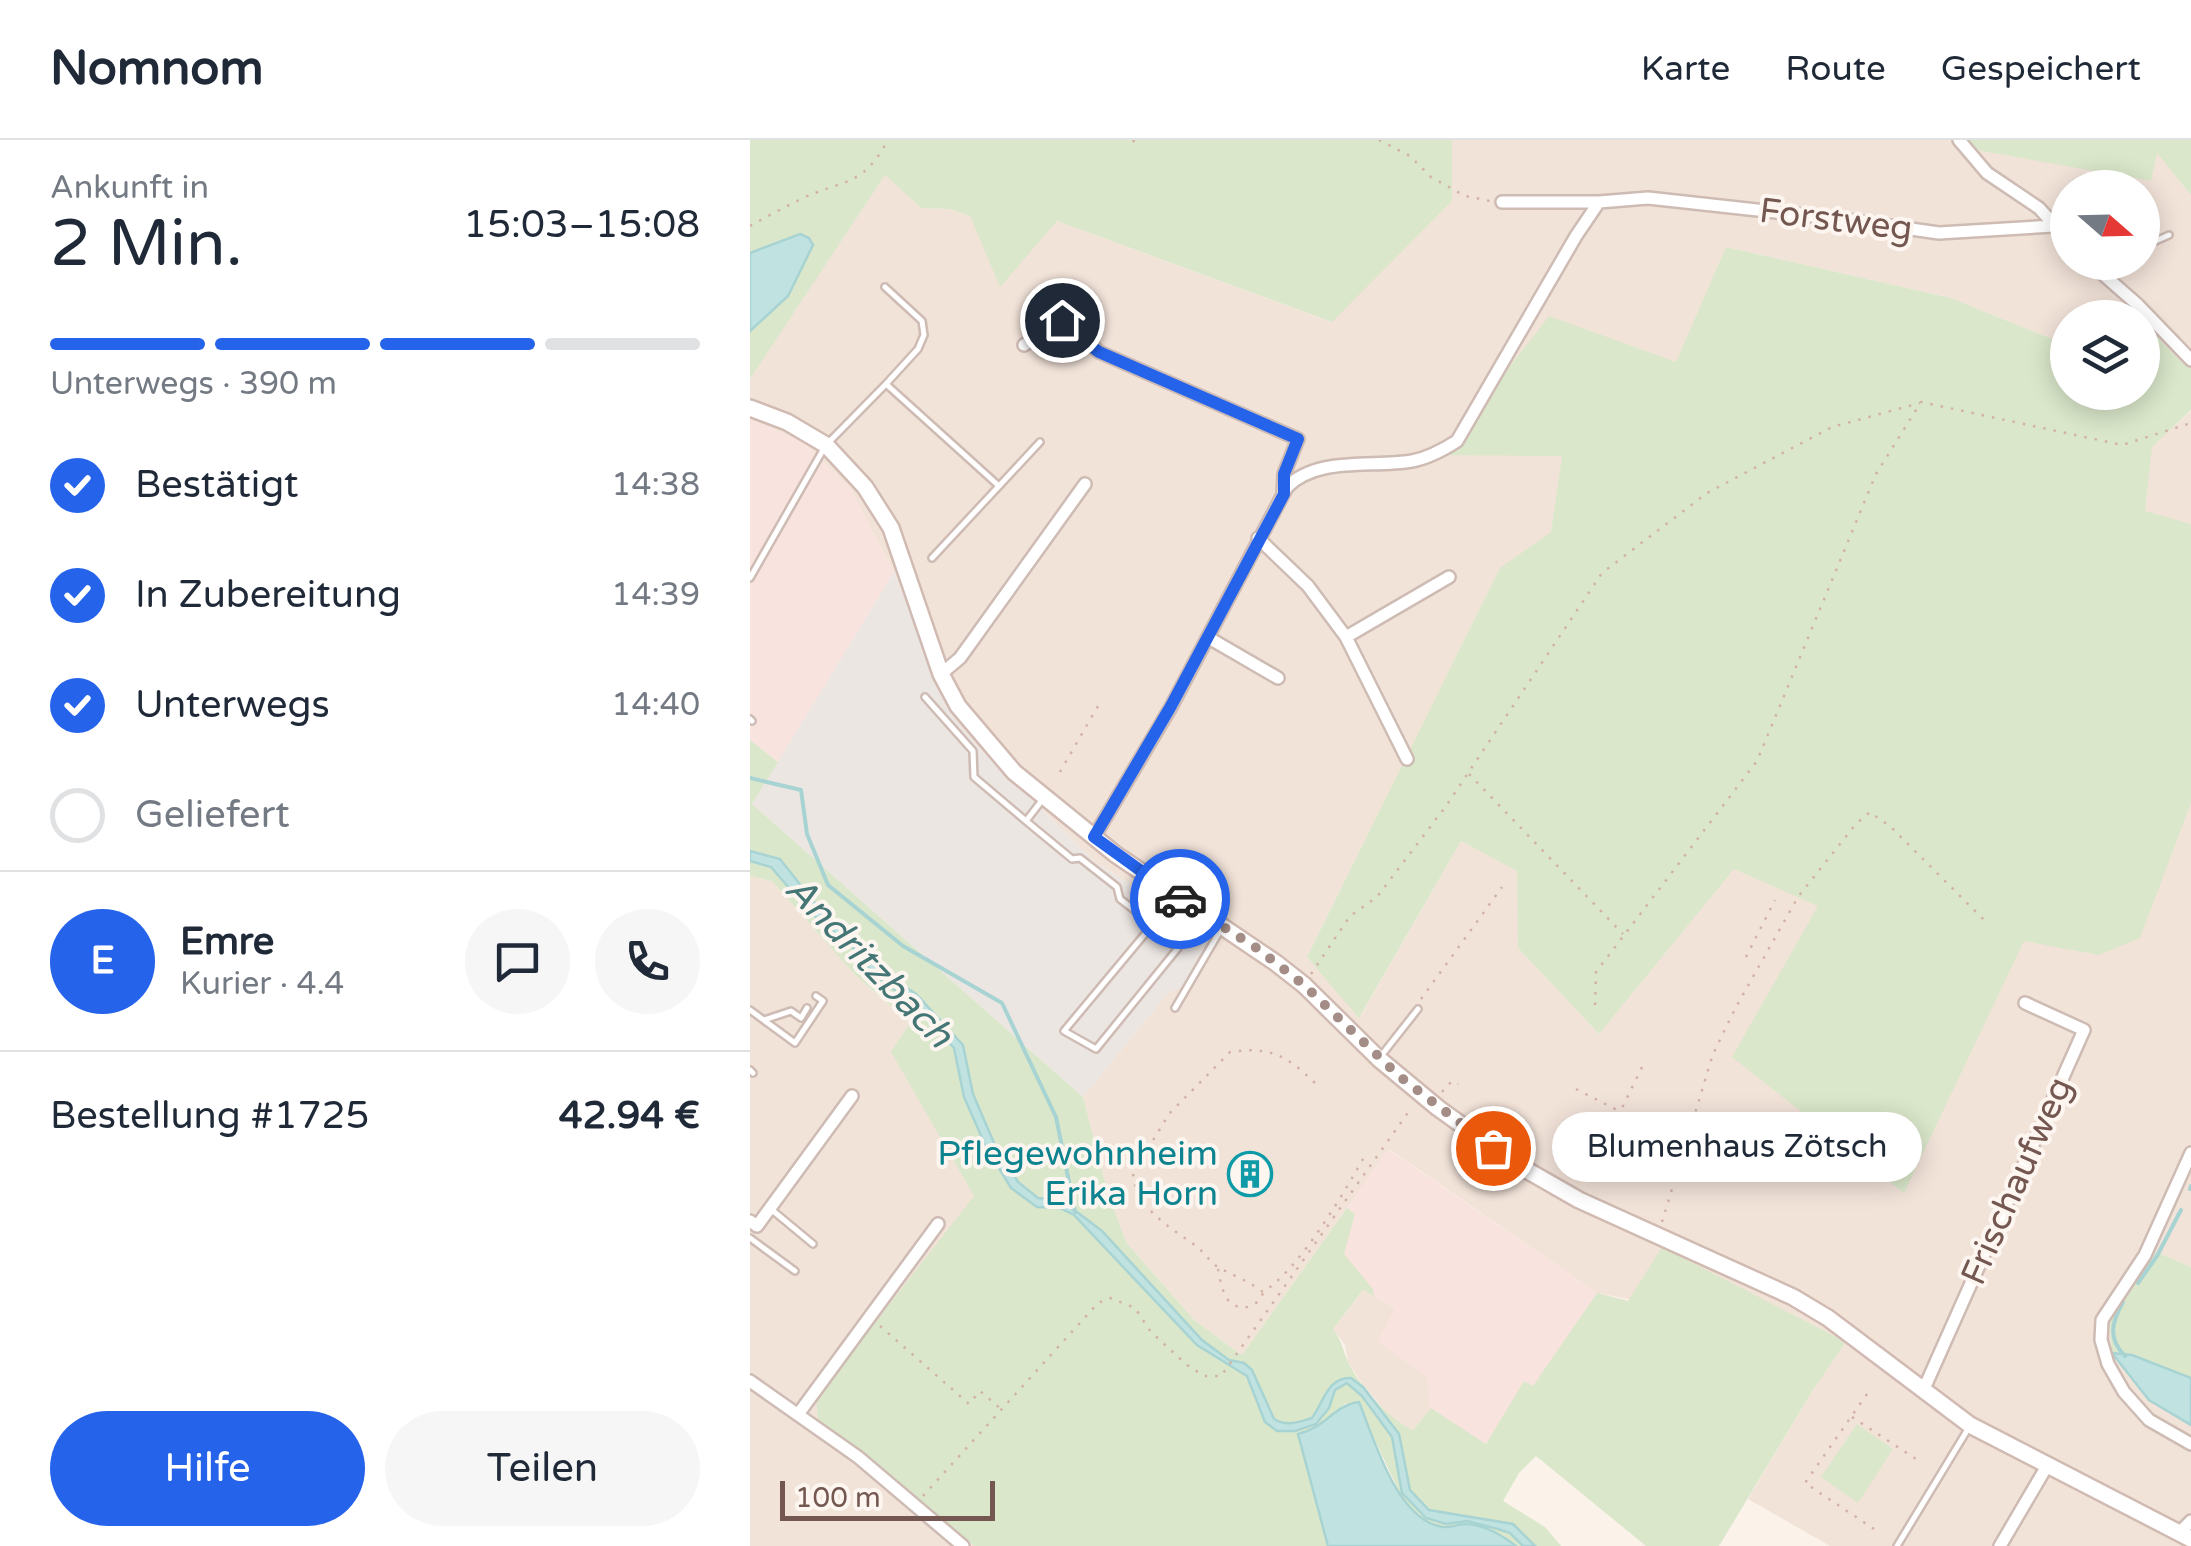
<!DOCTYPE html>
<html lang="de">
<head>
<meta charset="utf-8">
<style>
	:root { --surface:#fff; --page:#f6f6f7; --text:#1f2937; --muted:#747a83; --line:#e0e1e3; --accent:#2563eb }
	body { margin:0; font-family:"Varela Round",sans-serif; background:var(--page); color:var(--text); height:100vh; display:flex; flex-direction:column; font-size:38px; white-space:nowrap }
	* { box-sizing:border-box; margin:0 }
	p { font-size:32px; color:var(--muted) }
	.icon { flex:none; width:55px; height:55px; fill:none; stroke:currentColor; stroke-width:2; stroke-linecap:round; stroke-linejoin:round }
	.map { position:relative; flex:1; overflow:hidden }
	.panel { display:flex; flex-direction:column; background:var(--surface); width:750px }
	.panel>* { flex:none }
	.needle { width:65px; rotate:110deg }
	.buttons { position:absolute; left:1300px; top:30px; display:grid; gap:20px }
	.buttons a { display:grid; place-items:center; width:110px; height:110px; border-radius:50%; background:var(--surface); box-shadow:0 5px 25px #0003; font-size:50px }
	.scale { position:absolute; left:30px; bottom:25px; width:215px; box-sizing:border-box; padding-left:10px; border:5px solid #735750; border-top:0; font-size:28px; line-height:35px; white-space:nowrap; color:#735750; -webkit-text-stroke:8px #fdf6f0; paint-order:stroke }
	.pin { position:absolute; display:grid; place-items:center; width:85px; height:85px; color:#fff; margin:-42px; border:5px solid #fff; border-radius:50%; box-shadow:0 2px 10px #0007 }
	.courier { position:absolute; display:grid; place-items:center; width:100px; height:100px; margin:-50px; border:8px solid #2563eb; border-radius:50%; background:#fff; color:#222; box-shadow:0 2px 12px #0007 }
	.bubble { position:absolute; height:70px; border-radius:35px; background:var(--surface); box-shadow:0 5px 25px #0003; font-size:32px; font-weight:600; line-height:70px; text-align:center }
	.summary em { font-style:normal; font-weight:600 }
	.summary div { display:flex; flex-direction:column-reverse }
	.summary { display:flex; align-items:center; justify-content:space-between; height:170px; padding:0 50px }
	h1 { font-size:65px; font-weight:600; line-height:75px }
	.bar { display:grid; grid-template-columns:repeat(4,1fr); gap:15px 10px; align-content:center; height:120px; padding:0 50px }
	.bar i { height:12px; border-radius:8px; background:var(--line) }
	.bar .active { background:var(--accent) }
	.bar p { grid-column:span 4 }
	.line { display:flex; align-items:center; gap:25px; padding:0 50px; border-top:2px solid var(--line) }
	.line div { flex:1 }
	.round { display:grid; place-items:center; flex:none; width:105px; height:105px; border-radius:52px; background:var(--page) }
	ol { padding:0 50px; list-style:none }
	li { display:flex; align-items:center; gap:30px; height:110px }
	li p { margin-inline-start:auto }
	li .icon { padding:10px; border-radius:50%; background:var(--accent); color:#fff; stroke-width:4 }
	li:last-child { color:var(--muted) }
	li i { width:55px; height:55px; border:5px solid var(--line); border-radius:50% }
	.button { display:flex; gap:20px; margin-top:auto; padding:20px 50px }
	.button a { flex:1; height:115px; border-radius:60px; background:var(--accent); color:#fff; font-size:40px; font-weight:600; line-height:115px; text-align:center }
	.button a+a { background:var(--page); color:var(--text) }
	header { display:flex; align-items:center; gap:60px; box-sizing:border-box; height:140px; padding:0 50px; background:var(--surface); border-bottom:2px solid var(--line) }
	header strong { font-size:48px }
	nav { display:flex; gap:55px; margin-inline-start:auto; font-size:35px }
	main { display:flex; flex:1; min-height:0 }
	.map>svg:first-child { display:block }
</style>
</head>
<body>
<header>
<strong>Nomnom</strong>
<nav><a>Karte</a><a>Route</a><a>Gespeichert</a></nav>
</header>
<main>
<section class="panel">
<div class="summary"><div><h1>2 Min.</h1><p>Ankunft in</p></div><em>15:03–15:08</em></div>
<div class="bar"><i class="active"></i><i class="active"></i><i class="active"></i><i></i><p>Unterwegs · 390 m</p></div>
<ol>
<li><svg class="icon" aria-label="check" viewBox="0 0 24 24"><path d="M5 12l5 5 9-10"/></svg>Bestätigt<p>14:38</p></li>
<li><svg class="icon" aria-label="check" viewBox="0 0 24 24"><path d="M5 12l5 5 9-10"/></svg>In Zubereitung<p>14:39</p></li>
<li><svg class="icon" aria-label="check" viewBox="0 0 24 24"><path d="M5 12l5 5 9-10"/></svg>Unterwegs<p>14:40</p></li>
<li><i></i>Geliefert</li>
</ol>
<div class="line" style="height:180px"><b class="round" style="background:var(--accent);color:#fff">E</b><div><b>Emre</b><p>Kurier · 4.4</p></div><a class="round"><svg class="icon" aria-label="chat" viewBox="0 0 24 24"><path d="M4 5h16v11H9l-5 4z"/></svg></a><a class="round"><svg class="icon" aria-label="phone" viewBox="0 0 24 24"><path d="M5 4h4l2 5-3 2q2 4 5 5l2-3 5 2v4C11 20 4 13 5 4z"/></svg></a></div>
<div class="line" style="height:130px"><div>Bestellung #1725</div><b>42.94 €</b></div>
<div class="button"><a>Hilfe</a><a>Teilen</a></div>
</section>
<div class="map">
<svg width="1441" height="1406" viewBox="0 0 1441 1406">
	<rect width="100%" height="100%" fill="#fbf2ea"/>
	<path fill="#f2e3d9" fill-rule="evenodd" d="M702,0H1215L1401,41L1406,11L1441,55V221L1433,225L1393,182L1392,178L1388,177L1378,167L1374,177L1318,178L1317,205L1201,158L976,107L927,222L693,315H813L801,393L750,429L557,817L610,877L711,701L768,731V808L849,894L984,728L1069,766L1227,756L1389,798L1441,663V1127L1404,1111L1359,1173L1362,1213L1399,1260L1441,1285V1406H1080L998,1359L1063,1250L1096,1202L847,1153L639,1009L492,1215L444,1180L376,1102L357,1051L333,957L417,854L433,845L462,798L343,720L227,606L200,572L144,432L99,347L54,303L0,279V239L135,34L171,68L200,69L220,76L307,81L581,182L702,61ZM1318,48H1392V122H1318Z
		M1441,271V384L1395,372L1401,307Z
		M0,736L22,741L105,835L160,884L142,912L224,1056L205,1084L164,1354L224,1406H0Z
		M614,1150L645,1168L678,1237L681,1268L663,1290L646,1283L612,1244L598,1222L595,1205L583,1189Z"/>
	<path fill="#f9e3df" d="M0,279L54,303L99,347L144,432L28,622L0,600Z
		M638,1009L847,1153L878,1161L735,1304L681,1268L677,1237L628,1201L645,1168L614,1150L583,1189L527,1169Z"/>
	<path fill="#ece6e3" d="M144,432L200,572L227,606L343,720L463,799L433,846L417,854L333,957L2,664Z"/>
	<path fill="#dae7ca" d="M0,0H702V61L582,182L307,81L250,147L220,76L200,69L171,68L135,35L0,239Z
		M1215,0H1441V55L1407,13L1401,41L1226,10Z
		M976,107L1201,158L1317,205L1318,252H1392L1393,182L1433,224L1441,221V270L1402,307L1395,371L1441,384V663L1390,798L1349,815L1274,801L1154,1053L982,917L1068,766L984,729L849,894L768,808L767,731L711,701L609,878L557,817L750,428L801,392L812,316L691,315L799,176L926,222Z
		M0,600L28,622L2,664L333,957L357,1050L376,1102L444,1180L492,1215L597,1068L605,1074L594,1114L623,1149L624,1156L613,1150L583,1189C593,1202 593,1213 600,1226C611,1247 641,1281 663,1290L681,1268L736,1304L774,1241L783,1246L847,1153L878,1161L912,1107L1096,1202L1063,1250L969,1406H896L786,1316L769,1333L753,1361L795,1387L811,1406H766L754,1396L717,1384L694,1388L671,1379L654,1362L621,1292L596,1263L567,1289L548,1294L578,1406H224L68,1279L66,1258L224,1056L141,912L160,883L105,835L22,741L0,736Z
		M1404,1111L1441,1127V1238L1382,1215L1362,1213L1359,1173Z
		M1107,1284L1143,1309L1108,1363L1071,1337Z"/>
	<path fill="#c0e3e2" stroke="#a8d3d3" stroke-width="2.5" d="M50,94L59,98L63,105L38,156L0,191V113Z
		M0,711L30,719L68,767L118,808L137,835L166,854L213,905L223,954L244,1003L268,1042L288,1058L311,1060L352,1091L452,1200L479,1220L494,1223L502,1230L524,1279C536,1287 549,1282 562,1278C574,1261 578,1237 601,1238L613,1247L649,1294L660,1350L679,1370L763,1384L785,1406H773L760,1393L748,1389L717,1381L696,1384L676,1378L652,1353L642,1297L612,1256L597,1243L585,1250L579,1268L566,1284L545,1291H527L515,1282L497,1236L447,1205L324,1075L310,1068L287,1067L261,1048L237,1009L214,957L204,908L160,860L124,836L110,814L61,773L21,727L0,721Z
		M1362,1213L1382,1215L1441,1238V1285L1399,1260Z
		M609,1262C624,1299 647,1381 693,1387C701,1388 709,1384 716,1384C735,1385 752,1395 766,1406H578L548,1294C577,1287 584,1265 609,1262Z"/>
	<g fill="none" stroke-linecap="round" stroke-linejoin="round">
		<path stroke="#a8d3d3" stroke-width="4" d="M0,638L51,650L57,694L78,745L153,806L252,863L306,977L325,1072
			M1440,1049L1441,1046
			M1388,1143L1407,1116L1431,1070
			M1373,1162C1362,1182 1357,1198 1375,1216"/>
		<defs>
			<path id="lane" d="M1392,107L1419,95
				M136,244L249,346
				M80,301L136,244L168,209L174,195L172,181L135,147
				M182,418L290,302
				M0,438L73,310
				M175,557L223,611L224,637L276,681L293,659
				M0,579L2,581
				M276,681L322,719L330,718L367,747L370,759L400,782L418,755
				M399,789L428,808L346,909L314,891L399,789L400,782
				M425,868L471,789
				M0,870L45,903L73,861L66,856
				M14,880L41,871L51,878L57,868
				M631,916L668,869
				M0,930L3,933
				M22,1070L63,1104
				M0,1098L45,1131
				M1147,1406L1218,1289"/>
			<path id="street" d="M1209,0L1237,33L1289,68L1318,100
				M752,62H849
				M1339,122L1388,165L1441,220
				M274,205L315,179L349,212L548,299L534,334L533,354
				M508,398L558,446L596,497L699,437
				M596,497L657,619
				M459,498L528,538
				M191,534L210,518L335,344
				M344,697L421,567L537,347C568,316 622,328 662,321C678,318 693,310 707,301L826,96L849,62L898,58L1090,79L1189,93L1303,86
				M1441,1013L1395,1115L1352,1180L1351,1200L1358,1224L1374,1252L1399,1280L1441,1304
				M0,1081L7,1086L102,956
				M0,1241L108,1317L213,1406
				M1173,1251L1334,890L1275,863
				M49,1273L188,1084
				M1429,1393L1441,1381
				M1250,1406L1297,1326"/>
			<path id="secondary" d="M0,268L37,282L76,305L115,347L141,388L191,534L208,566L264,632L365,714L526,823L554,845L629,919L688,968L766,1024L829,1060L1043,1157L1078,1178L1220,1285L1441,1399"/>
		</defs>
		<use href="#lane" stroke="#cebbb4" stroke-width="10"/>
		<use href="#street" stroke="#cebbb4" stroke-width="16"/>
		<use href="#secondary" stroke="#d0bab2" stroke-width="20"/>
		<path stroke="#d2b2a7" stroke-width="2.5" stroke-dasharray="2.5 8" stroke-linecap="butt" d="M383,0L388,8
			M629,0L660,16L681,37L715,56L740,61
			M0,86C16,77 33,68 49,60C94,38 111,49 138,0
			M310,632L352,559
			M719,634L873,794
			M996,817L1025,760
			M561,834L600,776L627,757L696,666L852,433L957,353L1082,287L1170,263
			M671,859L752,747
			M845,865L846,832L1007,621L1126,334L1171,262L1372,305L1441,283
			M565,943C537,916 521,906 480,912L419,974L383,1033C386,1067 416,1085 442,1103C451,1109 457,1118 465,1125C476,1133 498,1140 513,1152C550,1129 595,1051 617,1012
			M826,949L867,970L872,968L895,921
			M692,952L702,941L708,944
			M845,1028L865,985L863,978L866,972
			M912,1082L963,914L986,867L1048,757L1105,685L1120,672L1142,688L1235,781
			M468,1129C470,1139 472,1153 479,1161C491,1173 508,1167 513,1153
			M130,1186L219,1264L230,1251L251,1269
			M1117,1254L1055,1343L1127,1391
			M1102,1277L1172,1323
			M173,1356L348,1163L360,1158L385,1168L401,1192L437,1225L454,1236H471L662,967"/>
		<use href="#lane" stroke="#fff" stroke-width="5"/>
		<use href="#street" stroke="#fff" stroke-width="11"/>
		<use href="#secondary" stroke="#fff" stroke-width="15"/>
	</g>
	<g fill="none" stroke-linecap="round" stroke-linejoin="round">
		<path stroke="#a38d86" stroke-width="10" stroke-dasharray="0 18" d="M430,759L508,809L554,845L649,936L743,1008"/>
		<path stroke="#2563eb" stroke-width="12" d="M312,180L318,181L336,202L349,212L548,299L534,334V354L421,566L344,697L430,759"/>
	</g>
	<defs>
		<symbol id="building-ring" viewBox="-11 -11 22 22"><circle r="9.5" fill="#fdf6f0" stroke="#0f9aa8" stroke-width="1.5"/><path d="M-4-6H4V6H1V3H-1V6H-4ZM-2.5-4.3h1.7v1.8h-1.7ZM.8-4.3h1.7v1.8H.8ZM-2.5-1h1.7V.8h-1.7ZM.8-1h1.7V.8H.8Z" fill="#0f9aa8"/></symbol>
	</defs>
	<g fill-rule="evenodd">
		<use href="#building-ring" x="475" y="1009" width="50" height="50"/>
	</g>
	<g text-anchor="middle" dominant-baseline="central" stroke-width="8" stroke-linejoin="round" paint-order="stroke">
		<g font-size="35" fill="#735750" stroke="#fdf6f0">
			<text transform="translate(1086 80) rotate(7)">Forstweg</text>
			<text transform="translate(1267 1041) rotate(-66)">Frischaufweg</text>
		</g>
		<g font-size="35" fill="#0d838f" stroke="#fdf6f0" text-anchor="end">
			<text x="468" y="1014">Pflegewohnheim<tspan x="468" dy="40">Erika Horn</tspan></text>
		</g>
		<g font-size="38" font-style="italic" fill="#457676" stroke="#fdf6f0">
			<text transform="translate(119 822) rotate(46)">Andritzbach</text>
		</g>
	</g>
</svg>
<div class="buttons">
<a><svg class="needle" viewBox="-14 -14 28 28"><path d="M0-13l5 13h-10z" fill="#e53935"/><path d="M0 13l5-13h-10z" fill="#747a83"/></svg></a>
<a><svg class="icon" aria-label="layers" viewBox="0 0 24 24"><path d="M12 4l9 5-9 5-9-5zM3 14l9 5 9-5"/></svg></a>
</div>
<div class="scale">100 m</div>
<div class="pin" style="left:743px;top:1008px;background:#ea580c"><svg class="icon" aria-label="bag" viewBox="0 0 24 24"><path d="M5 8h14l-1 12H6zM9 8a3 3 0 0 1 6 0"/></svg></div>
<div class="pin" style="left:312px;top:180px;background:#1f2937"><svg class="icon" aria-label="home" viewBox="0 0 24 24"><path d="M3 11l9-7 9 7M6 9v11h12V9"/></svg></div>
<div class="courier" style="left:430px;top:759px"><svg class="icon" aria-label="car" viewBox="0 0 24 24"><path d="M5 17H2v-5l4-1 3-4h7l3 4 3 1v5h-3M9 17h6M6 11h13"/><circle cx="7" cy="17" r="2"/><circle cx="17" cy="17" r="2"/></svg></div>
<div class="bubble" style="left:802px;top:972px;width:370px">Blumenhaus Zötsch</div>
</div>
</main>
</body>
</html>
